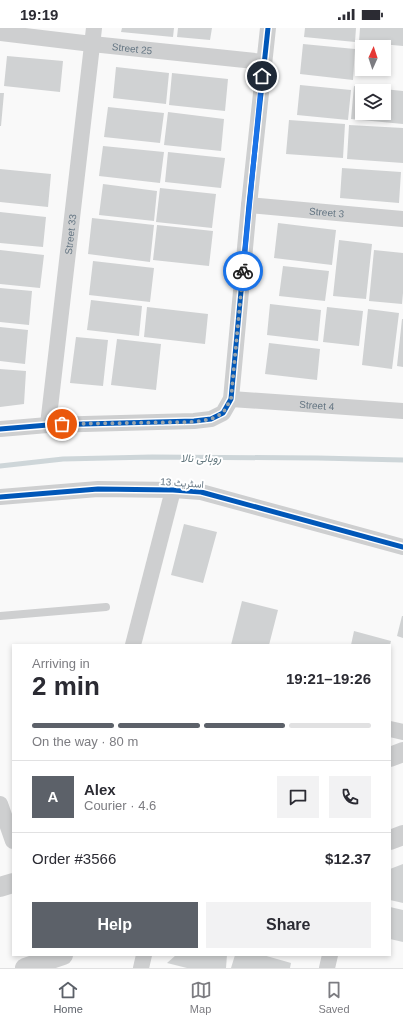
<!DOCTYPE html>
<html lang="en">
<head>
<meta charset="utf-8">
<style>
	:root { --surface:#fff; --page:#f2f2f3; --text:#2b2b33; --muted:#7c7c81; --line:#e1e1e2; --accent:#5c6169 }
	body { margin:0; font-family:Arial,Vazirmatn,sans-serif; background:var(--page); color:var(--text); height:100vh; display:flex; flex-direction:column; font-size:15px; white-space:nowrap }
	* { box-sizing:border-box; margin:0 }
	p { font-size:13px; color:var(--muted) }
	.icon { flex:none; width:22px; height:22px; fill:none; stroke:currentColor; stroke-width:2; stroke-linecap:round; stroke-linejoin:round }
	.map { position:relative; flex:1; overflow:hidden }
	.side { position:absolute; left:12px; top:616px; width:379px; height:312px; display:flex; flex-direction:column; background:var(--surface); border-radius:0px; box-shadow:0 2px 6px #0003 }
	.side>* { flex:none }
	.needle { width:26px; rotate:3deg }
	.tools { position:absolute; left:355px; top:12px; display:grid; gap:8px }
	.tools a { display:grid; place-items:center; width:36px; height:36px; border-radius:0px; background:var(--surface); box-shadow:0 2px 6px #0003; font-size:20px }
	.pin { position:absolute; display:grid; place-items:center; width:34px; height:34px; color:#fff; margin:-17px; border:2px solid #fff; border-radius:50%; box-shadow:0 1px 4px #0007 }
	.courier { position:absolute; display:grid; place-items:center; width:40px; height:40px; margin:-20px; border:3px solid #1a73e8; border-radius:50%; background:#fff; color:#222; box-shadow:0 1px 5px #0007 }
	.summary em { font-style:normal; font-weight:700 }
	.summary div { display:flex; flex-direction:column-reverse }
	.summary { display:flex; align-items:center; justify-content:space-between; height:68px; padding:0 20px }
	h1 { font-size:26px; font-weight:700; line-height:30px }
	.bar { display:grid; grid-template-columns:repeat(4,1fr); gap:6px 4px; align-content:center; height:48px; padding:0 20px }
	.bar i { height:5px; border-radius:3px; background:var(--line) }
	.bar .active { background:var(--accent) }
	.bar p { grid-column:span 4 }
	.line { display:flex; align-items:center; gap:10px; padding:0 20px; border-top:1px solid var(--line) }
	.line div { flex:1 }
	.round { display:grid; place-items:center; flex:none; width:42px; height:42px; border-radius:0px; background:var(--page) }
	.cta { display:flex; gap:8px; margin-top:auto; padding:8px 20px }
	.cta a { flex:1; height:46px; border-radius:0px; background:var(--accent); color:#fff; font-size:16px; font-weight:700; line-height:46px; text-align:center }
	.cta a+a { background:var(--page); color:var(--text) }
	.status { display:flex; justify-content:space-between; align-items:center; height:28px; padding:0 20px; background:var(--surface); direction:ltr }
	.status svg { height:11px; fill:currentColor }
	.tab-bar { display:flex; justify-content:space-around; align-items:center; height:56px; border-top:1px solid var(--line); background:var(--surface); font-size:11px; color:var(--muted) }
	.tab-bar a { display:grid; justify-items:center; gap:2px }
	.tab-bar .active { color:var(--accent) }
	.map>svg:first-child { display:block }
</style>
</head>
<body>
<div class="status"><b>19:19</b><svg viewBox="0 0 49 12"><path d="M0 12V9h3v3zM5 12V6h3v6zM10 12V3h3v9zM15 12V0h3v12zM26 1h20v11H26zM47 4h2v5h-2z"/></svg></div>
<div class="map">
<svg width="403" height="940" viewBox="0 0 403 940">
	<rect width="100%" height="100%" fill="#f9f9f9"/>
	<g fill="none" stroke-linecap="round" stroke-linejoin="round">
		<path stroke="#ced6d9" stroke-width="5" d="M0,438L63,431L152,429L318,430L403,432"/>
	</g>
	<path fill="#d0d2d3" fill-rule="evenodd" d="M122,0H174L173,9L121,4Z
		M178,0H212L210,12L177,9Z
		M305,0H356L355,14L304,9Z
		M360,0H403V18L359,14Z
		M303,16L355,21L353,52L300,46Z
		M7,28L63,33L60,64L4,58Z
		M116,39L169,45L166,76L113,70Z
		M172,45L228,51L225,83L169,77Z
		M300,57L351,62L348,92L297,87Z
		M354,58L403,63V96L351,91ZM362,63H384V85H362Z
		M0,65H4L1,98H0Z
		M108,79L164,85L160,115L104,109Z
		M168,84L224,91L221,123L164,117Z
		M289,92L345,96L343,130L286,126Z
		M349,97L403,100V135L347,131Z
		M103,118L164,124L160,155L99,148Z
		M168,124L225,130L221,160L165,154Z
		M342,140L401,144L399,175L340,170Z
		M0,141L51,146L48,179L0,174Z
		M103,156L157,163L154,193L99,187Z
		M160,160L216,166L212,200L156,194Z
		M0,184L46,189L43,219L0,215Z
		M92,190L154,197L150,234L88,226Z
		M278,195L336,202L332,237L274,230Z
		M157,197L213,203L209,238L153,232Z
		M339,212L372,216L366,271L333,268Z
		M0,222L44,227L40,260L0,256Z
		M374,222L403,225V265L402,276L369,273Z
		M93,233L154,240L150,274L89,267Z
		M283,238L329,243L325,273L279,268Z
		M0,260L32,263L29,297L0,294Z
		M91,272L142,278L139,308L87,302Z
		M270,276L321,282L318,313L267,307Z
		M147,279L208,286L205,316L144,309Z
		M327,279L363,283L359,318L323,314Z
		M368,281L399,285L392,341L362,337Z
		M402,291H403V339L397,338Z
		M0,299L28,302L25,336L0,333Z
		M76,309L108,312L103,358L70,355Z
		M117,311L161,316L156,362L111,357Z
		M269,315L320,321L317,352L265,346Z
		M0,341L26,343L24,376L0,379Z
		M184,496L217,504L203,555L171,547Z
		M242,573L278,582L269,617H231Z
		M402,588H403V610L397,608Z
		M354,603L391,613L390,617H351Z
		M403,836V875L390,872V841Z
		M390,879L403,882V914L390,911Z
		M176,927H227L226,940H187L167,935Z
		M235,927H263L291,935L290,940H231Z"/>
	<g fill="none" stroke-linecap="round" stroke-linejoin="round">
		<path stroke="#cecfd0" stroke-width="8" d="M0,588L106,579"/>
		<g stroke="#cecfd0" stroke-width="16">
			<path id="s1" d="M0,5L92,16L264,34"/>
			<path id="s2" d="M249,177L403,191"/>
			<path id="s3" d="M231,371L403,383"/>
			<path id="s4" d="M48,397L94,0"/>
			<path d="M0,401L48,397L194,393L211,391L223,385L231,371L249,177L268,0"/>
			<path d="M0,469L98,461L173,462L201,464L403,519"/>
			<path d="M133,617L173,462"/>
			<path d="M390,701L403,704"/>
			<path d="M0,776L13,813"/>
			<path d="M141,940L144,927"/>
			<path d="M327,940L330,927"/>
		</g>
		<path stroke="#cecfd0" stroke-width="20" d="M390,729L403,724
			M390,812L403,807
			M0,859L13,855
			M25,940L63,927"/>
		<defs>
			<path id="cycleway" d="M0,401L48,397L194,393L211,391L223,385L231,371L249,177L268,0
				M0,469L98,461L173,462L201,464L403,519"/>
		</defs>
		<use href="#cycleway" stroke="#fff" stroke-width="8"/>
		<use href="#cycleway" stroke="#0057b8" stroke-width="5"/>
	</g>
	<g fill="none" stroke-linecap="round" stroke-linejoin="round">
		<path stroke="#99a4ac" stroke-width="4" stroke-dasharray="0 7.2" d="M62,396L194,394L211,391L223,385L231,371L243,243"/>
		<path stroke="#1a73e8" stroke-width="5" d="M243,243L262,48"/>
	</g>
	<g text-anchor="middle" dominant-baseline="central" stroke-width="4" stroke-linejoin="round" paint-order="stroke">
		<g font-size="10" fill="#657683" stroke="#fff">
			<text stroke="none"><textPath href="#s1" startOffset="133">Street 25</textPath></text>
			<text stroke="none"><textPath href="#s2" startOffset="78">Street 3</textPath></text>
			<text stroke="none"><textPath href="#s4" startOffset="192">Street 33</textPath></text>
			<text stroke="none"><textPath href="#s3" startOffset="86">Street 4</textPath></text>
			<text transform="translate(182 455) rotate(4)">اسٹریٹ 13</text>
		</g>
		<g font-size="11" font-style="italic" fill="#60757c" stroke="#fff">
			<text x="201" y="430">روہائی نالا</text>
		</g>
	</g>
</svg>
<div class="tools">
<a><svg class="needle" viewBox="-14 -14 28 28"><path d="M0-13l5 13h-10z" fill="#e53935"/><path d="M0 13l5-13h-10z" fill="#7c7c81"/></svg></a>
<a><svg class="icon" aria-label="layers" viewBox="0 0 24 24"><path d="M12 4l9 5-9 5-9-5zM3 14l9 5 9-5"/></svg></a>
</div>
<div class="pin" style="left:62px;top:396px;background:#ea580c"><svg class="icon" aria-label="bag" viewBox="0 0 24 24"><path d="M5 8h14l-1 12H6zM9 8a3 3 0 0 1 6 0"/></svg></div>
<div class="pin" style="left:262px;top:48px;background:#1f2937"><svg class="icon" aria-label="home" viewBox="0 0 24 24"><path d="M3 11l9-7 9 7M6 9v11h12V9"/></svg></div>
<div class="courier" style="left:243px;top:243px"><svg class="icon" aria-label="bike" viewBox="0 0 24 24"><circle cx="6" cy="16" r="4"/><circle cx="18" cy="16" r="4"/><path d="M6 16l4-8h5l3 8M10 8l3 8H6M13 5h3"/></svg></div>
<section class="side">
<div class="summary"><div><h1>2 min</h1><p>Arriving in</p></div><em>19:21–19:26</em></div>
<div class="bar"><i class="active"></i><i class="active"></i><i class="active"></i><i></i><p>On the way · 80 m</p></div>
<div class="line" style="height:72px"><b class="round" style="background:var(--accent);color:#fff">A</b><div><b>Alex</b><p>Courier · 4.6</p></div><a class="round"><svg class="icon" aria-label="chat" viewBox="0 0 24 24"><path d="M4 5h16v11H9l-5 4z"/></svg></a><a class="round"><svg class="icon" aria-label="phone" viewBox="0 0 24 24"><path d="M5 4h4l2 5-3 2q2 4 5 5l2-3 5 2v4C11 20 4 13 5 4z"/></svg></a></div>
<div class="line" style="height:52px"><div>Order #3566</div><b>$12.37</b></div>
<div class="cta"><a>Help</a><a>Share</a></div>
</section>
</div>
<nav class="tab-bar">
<a class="active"><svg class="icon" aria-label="home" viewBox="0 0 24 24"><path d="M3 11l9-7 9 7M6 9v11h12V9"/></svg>Home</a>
<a><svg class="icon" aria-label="map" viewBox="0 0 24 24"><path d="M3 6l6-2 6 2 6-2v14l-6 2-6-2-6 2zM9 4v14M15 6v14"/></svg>Map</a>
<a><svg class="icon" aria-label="saved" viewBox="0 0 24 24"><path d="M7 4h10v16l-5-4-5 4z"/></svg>Saved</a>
</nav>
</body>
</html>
